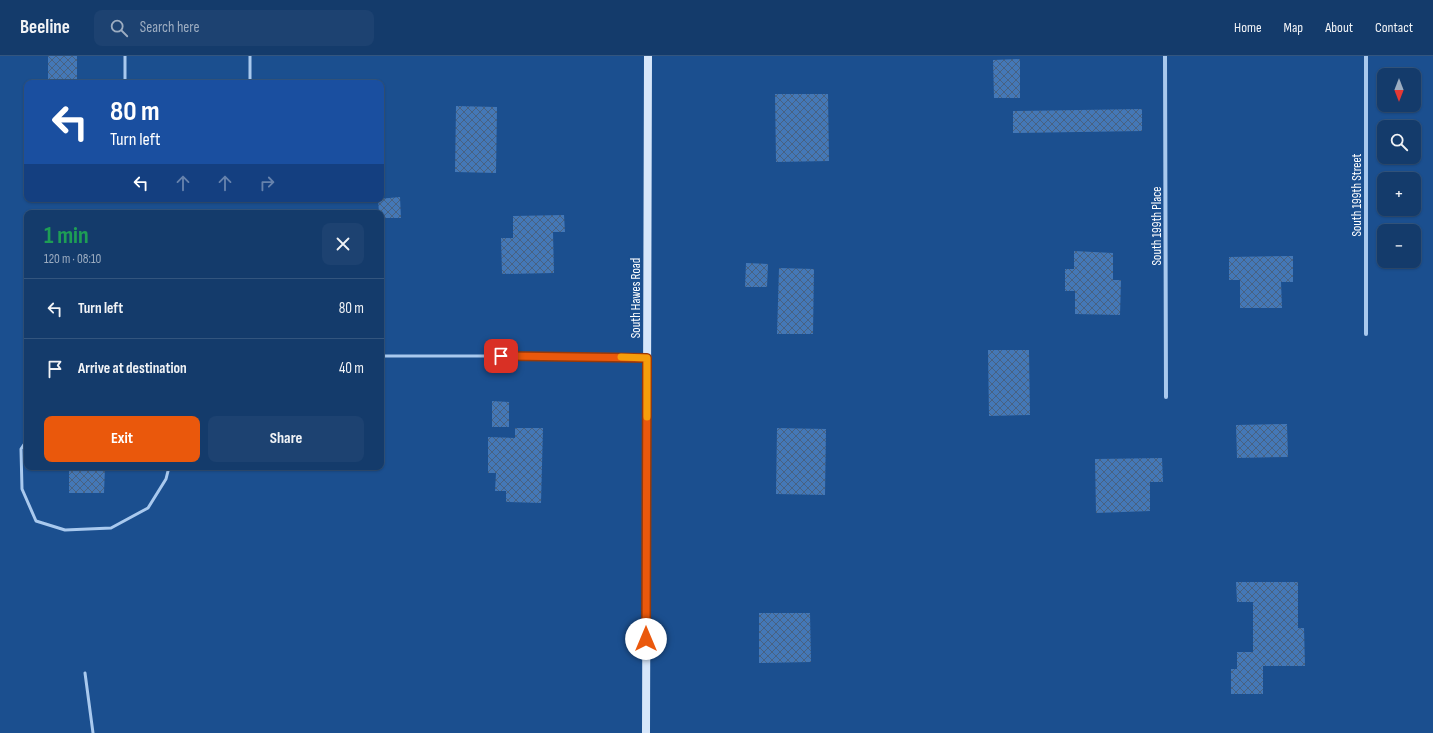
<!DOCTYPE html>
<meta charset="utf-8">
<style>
:root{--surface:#143b6b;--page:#1d4271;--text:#f1f3f6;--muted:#9dadc1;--line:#33557e;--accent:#ea580c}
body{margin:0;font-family:"Sofia Sans Condensed",sans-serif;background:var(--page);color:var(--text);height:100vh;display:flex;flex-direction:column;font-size:15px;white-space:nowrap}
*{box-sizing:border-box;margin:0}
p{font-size:13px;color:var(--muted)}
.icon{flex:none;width:22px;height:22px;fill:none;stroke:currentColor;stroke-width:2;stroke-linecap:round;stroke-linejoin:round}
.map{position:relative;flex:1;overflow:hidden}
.drawer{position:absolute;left:24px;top:154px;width:360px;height:260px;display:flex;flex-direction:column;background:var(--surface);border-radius:8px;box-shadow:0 1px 3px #0004,0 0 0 1px var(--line)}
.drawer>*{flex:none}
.top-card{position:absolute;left:24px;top:24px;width:360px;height:122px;border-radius:8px;box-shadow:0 1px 3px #0004,0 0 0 1px var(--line);background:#1a4fa0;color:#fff;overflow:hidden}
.needle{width:26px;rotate:180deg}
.buttons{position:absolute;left:1377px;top:12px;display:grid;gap:8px}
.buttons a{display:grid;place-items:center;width:44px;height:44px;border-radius:8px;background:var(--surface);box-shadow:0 1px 3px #0004,0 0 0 1px var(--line);font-size:20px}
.pin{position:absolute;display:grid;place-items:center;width:34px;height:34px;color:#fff;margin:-17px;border-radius:8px;box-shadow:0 2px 6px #0006}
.me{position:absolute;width:44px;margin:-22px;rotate:0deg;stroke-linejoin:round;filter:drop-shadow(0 0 3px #0008)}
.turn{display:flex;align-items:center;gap:14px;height:84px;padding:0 20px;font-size:18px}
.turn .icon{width:52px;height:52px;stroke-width:2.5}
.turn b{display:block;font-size:28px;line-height:34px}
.lanes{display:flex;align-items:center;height:38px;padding:0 20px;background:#0003;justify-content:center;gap:20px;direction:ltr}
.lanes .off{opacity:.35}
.round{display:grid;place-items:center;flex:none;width:42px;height:42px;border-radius:8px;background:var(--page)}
.headline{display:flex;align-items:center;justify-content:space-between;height:68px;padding:0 20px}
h1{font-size:24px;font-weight:700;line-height:30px;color:#1e9e55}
.primary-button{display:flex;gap:8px;margin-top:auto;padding:8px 20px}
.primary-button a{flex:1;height:46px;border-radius:8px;background:var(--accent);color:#fff;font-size:16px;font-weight:700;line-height:46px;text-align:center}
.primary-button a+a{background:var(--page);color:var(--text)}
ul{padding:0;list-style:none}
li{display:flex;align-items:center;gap:12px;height:60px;padding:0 20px;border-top:1px solid var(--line)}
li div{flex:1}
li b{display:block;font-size:15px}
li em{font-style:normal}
header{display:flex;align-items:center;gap:24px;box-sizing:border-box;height:56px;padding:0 20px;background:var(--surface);border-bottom:1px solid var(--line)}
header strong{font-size:19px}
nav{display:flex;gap:22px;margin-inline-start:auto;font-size:14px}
.search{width:280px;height:36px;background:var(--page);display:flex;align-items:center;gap:10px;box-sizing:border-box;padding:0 14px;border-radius:8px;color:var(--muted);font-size:15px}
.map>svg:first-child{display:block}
.building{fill:url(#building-cross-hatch)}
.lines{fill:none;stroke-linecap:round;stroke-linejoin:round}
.service{stroke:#a9c9ee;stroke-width:3}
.minor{stroke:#a9c9ee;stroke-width:4}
.secondary{stroke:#d6e6fa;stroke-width:8}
.route-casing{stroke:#983908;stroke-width:10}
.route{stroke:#ea580c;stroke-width:7}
.slow{stroke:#f59e0b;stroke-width:7}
.labels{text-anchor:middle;stroke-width:3.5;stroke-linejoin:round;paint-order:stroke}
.street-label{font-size:13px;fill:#fff;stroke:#1b4f8f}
</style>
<header>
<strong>Beeline</strong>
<div class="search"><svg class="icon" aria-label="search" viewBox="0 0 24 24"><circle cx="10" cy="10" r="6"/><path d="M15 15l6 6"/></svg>Search here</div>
<nav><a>Home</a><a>Map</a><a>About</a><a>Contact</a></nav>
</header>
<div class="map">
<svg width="1433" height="677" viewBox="0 0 1433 677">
<defs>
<pattern id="building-cross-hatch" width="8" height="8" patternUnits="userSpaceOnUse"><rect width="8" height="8" fill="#4478b7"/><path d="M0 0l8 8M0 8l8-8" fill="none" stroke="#486282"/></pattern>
</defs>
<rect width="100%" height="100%" fill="#1b4f8f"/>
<!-- building -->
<path class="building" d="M 48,0 L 77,0 L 77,24 L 48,23 Z
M 1020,3 L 1020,42 L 994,42 L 993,4 Z
M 775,38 L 828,38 L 829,105 L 776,106 Z
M 456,50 L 497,51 L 496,117 L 455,116 Z
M 1142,53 L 1142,75 L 1013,77 L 1013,55 Z
M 400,141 L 401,162 L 381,162 L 381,157 L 379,157 L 378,143 Z
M 564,159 L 565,176 L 553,176 L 554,217 L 502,218 L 501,182 L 513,182 L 513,160 Z
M 1074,195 L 1113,197 L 1113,224 L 1121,224 L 1120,259 L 1075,258 L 1075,235 L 1065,235 L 1065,213 L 1074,213 Z
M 1293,200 L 1293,226 L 1281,226 L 1282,252 L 1240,252 L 1240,224 L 1229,224 L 1229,201 Z
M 746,207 L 768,208 L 767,231 L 745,231 Z
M 779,212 L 814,213 L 813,278 L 777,278 Z
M 988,294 L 1029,294 L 1030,359 L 989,360 Z
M 492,345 L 509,346 L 509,371 L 492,371 Z
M 1287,368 L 1288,401 L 1237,402 L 1236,369 Z
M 515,372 L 543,372 L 541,447 L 506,446 L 506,435 L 495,435 L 496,417 L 488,417 L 488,381 L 515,382 Z
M 777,372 L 826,373 L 825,439 L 776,438 Z
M 1162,402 L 1163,426 L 1150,426 L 1150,455 L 1096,457 L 1095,403 Z
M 69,411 L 105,411 L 104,437 L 69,437 Z
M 1236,526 L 1298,526 L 1298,572 L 1304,572 L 1305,610 L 1263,610 L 1263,638 L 1231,638 L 1231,613 L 1237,613 L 1237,596 L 1253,596 L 1253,546 L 1237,546 Z
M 759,557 L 810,557 L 811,606 L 759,607 Z"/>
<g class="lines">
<!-- service -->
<path class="service" d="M 125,0 L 125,27
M 250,0 L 250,27
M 381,300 L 501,300 L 647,302
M 27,384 L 21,393 L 22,433 L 36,465 L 65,474 L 111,472 L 148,452 L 166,423 L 169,411
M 85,617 L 93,677"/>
<!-- minor -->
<path class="minor" d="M 1165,0 L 1166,341
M 1366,0 L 1366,278"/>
<!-- secondary -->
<path class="secondary" d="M 646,677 L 648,0"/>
</g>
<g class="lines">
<!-- route casing -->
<g class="route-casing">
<path id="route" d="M 501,300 L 647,302 L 646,583"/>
</g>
<!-- route -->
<use href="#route" class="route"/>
<!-- slow -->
<path class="slow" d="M 621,301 L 647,302 L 647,361"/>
</g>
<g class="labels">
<!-- street labels -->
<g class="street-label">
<text transform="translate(1356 139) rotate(-90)" y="5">South 199th Street</text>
<text transform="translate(1156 170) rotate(-90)" y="5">South 199th Place</text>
<text transform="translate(635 242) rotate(-90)" y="5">South Hawes Road</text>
</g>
</g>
</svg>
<div class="buttons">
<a><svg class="needle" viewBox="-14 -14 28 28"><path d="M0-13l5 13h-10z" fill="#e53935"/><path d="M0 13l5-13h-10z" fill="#9dadc1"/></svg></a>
<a><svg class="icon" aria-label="search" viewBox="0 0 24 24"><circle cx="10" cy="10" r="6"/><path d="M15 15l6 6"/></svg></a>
<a>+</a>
<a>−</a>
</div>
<div class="pin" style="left:501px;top:300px;background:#d93025"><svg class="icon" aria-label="arrive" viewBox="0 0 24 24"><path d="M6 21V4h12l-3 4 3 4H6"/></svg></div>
<svg class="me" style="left:646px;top:583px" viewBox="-20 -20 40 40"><circle r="19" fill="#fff"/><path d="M0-13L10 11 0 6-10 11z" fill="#ea580c"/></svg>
<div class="top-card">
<div class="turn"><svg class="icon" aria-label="left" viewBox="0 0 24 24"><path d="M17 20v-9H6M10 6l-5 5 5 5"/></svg><div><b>80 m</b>Turn left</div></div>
<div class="lanes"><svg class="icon" aria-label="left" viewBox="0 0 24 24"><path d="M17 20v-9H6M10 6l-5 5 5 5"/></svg><svg class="icon off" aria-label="ahead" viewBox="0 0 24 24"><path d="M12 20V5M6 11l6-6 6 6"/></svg><svg class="icon off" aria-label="ahead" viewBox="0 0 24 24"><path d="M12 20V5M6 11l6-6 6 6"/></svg><svg class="icon off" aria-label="right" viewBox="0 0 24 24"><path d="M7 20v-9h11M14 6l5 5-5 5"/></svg></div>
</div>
<section class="drawer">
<div class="headline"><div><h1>1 min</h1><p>120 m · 08:10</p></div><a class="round"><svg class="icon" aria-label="close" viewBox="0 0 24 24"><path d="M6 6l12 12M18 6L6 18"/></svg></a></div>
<ul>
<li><svg class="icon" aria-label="left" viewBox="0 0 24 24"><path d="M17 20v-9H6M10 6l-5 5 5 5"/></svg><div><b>Turn left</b></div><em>80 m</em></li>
<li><svg class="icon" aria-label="arrive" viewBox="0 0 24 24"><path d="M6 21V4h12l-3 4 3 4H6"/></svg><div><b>Arrive at destination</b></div><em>40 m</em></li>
</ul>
<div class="primary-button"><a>Exit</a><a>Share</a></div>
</section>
</div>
